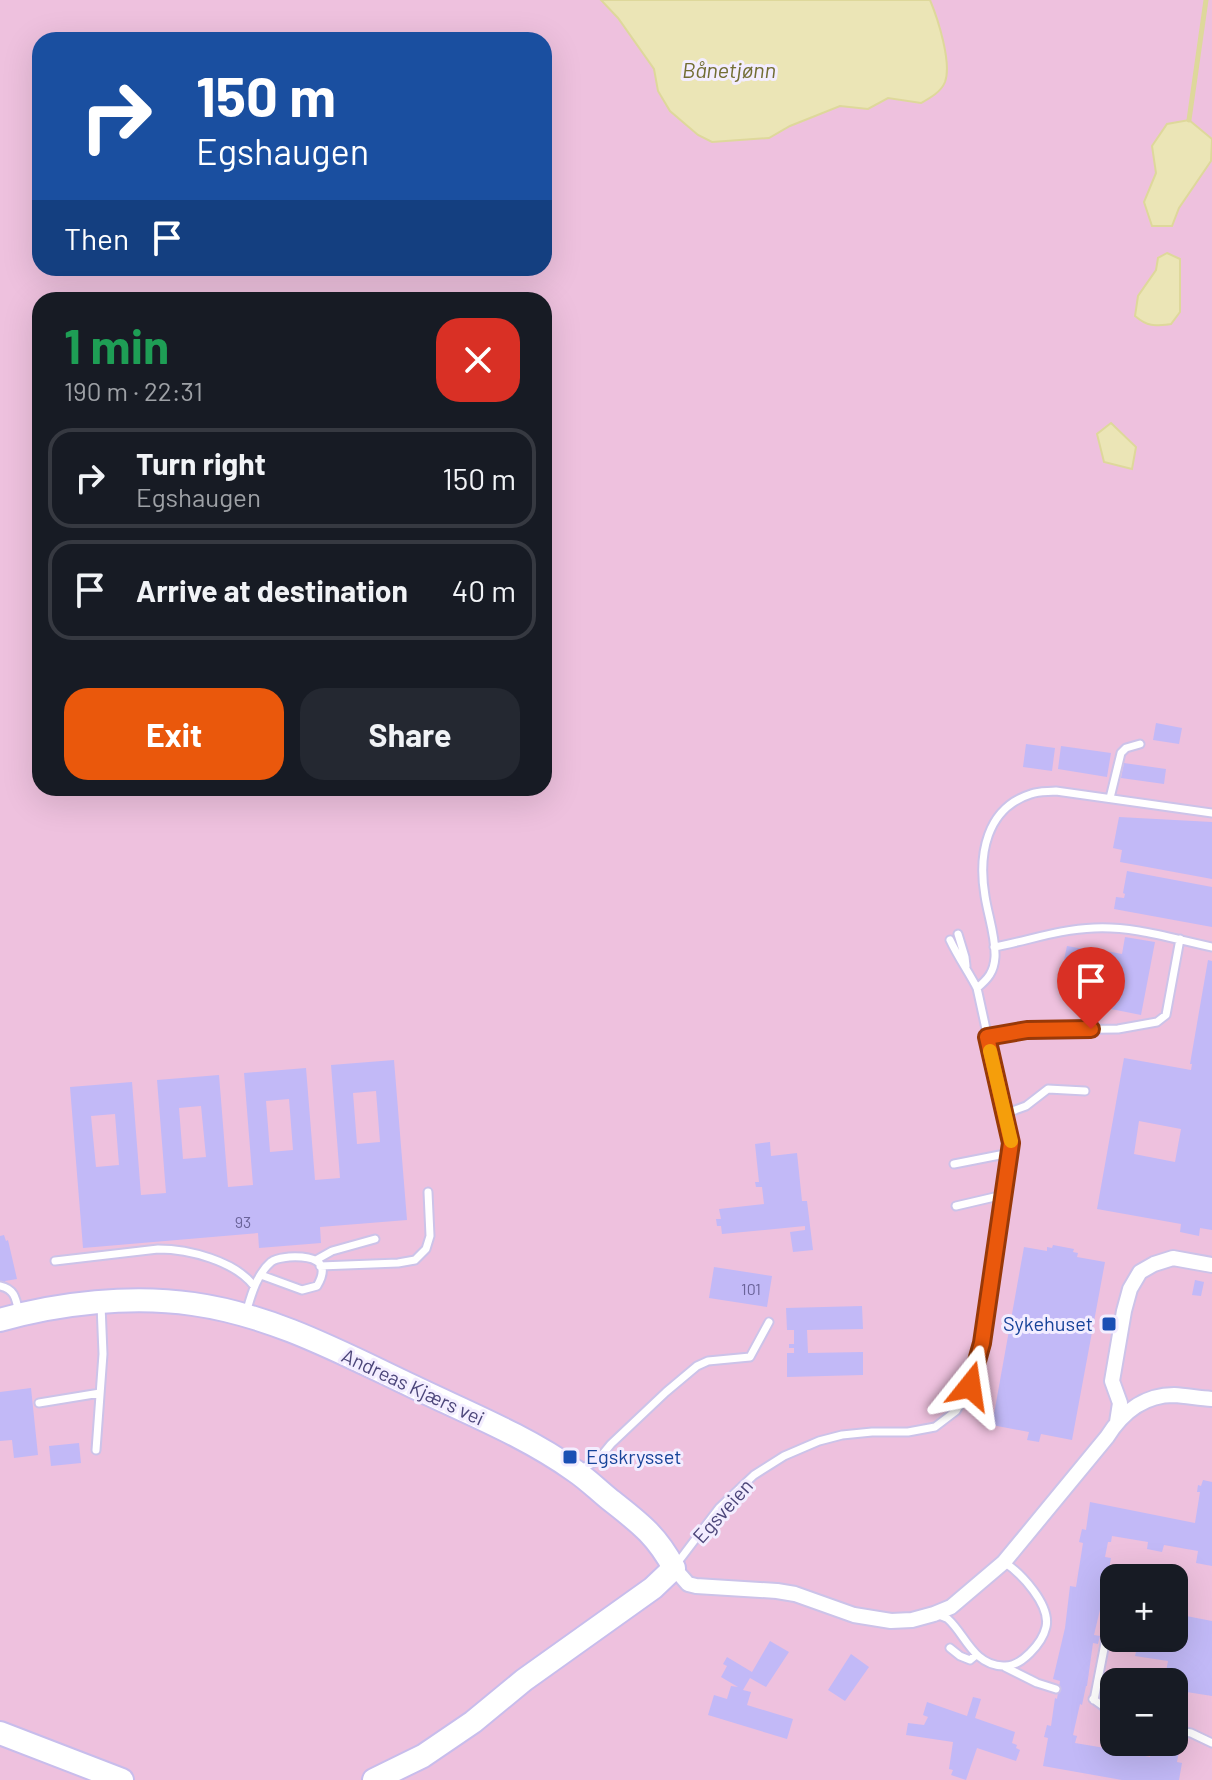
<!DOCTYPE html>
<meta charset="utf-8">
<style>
:root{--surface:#171b24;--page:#242831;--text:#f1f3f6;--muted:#9ea1a6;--line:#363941;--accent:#ea580c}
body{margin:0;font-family:Barlow,sans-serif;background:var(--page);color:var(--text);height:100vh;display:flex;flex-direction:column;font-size:30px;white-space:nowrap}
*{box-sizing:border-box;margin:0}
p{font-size:26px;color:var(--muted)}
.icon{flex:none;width:44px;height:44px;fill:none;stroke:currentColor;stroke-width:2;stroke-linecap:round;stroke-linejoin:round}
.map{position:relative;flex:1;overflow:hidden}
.drawer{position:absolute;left:32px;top:292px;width:520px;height:504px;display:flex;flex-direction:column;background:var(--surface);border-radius:24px;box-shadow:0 8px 32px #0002}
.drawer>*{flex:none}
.guide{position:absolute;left:32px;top:32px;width:520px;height:244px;border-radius:24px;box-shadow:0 8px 32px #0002;background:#1a4fa0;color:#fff;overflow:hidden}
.controls{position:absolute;left:1100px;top:1564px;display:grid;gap:16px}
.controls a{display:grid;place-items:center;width:88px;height:88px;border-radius:16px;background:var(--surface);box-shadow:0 8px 32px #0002;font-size:40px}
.pin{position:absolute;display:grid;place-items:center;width:68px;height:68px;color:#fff;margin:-82px -34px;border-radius:50% 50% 50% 0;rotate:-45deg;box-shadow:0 0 8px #0007}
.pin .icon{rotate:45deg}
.me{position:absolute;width:88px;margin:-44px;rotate:15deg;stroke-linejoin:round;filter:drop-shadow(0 0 6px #0008)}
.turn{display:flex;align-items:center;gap:28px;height:168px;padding:0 32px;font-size:36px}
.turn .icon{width:104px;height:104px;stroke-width:2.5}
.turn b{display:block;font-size:56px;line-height:68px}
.then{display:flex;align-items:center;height:76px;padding:0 32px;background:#0003;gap:16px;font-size:30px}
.round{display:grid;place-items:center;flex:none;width:84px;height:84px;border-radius:24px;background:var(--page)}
.head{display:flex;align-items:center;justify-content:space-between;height:136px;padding:0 32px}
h1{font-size:48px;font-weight:700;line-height:60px;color:#1e9e55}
.action{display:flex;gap:16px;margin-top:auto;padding:16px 32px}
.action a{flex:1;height:92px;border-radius:24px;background:var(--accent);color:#fff;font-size:32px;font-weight:700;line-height:92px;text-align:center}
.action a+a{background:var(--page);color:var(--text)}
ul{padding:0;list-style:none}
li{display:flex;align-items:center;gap:24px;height:100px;margin:0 16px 12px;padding:0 16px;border:4px solid var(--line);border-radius:24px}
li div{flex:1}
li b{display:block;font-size:30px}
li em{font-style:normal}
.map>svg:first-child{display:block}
.green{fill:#eec1de;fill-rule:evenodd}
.water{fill:#ebe5b6;stroke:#ded89b;stroke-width:2}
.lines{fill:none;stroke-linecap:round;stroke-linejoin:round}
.stream{stroke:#ded89b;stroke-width:5}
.building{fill:#c2b9f7;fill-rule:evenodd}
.lane-casing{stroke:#ccc3e9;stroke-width:11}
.street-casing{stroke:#ccc3e9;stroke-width:18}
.secondary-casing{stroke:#c8bdec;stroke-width:26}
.lane{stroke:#fff;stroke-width:7}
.street{stroke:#fff;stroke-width:14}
.secondary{stroke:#fff;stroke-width:22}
.route-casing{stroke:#983908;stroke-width:20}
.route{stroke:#ea580c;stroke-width:14}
.slow{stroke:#f59e0b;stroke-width:14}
.transit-dot{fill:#1a4fb4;stroke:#f3edff;stroke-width:3}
.labels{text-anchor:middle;stroke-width:6;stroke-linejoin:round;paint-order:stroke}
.number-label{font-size:16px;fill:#6a6399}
.transit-label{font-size:20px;fill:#164399;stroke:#f3edff;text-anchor:end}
.street-label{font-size:20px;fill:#4c467a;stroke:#f3edff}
.water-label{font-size:22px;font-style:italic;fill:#726d33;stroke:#f3edff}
</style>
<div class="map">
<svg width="1212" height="1780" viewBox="0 0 1212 1780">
<rect width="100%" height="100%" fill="#eee4ff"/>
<!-- green -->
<path class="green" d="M 0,0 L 1212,0 L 1212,1780 L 0,1780 ZM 40,40 L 544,40 L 544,268 L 40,268 ZM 40,300 L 544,300 L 544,788 L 40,788 ZM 1114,1578 L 1174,1578 L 1174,1638 L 1114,1638 ZM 1114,1682 L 1174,1682 L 1174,1742 L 1114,1742 Z"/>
<!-- water -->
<path class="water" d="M 601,0 L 930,0 C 938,19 952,63 945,82 C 941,92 930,98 921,103 L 888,98 L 868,109 L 840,106 L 790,126 L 769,138 L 712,142 L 698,135 L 670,111 L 658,91 L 654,69 L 618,18 Z
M 1189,120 L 1212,139 L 1211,161 L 1179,208 L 1172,226 L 1152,226 L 1144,202 L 1156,173 L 1152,146 L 1167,124 Z
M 1167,253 L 1180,259 L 1180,312 L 1171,324 C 1154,326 1148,327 1135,316 L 1138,296 L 1156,270 L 1158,258 Z
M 1111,423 L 1136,447 L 1132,469 L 1104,462 L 1097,434 Z"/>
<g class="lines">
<!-- stream -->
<path class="stream" d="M 1189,120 L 1206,0"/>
</g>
<!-- building -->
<path class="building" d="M 1156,723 L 1182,728 L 1179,744 L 1153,740 Z
M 1026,744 L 1055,748 L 1052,771 L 1023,767 Z
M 1061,746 L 1111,753 L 1107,777 L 1058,769 Z
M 1124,763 L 1166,769 L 1164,784 L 1121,778 Z
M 1119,817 L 1212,822 L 1212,879 L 1120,862 L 1122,850 L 1113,848 Z
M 1127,871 L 1212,887 L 1212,927 L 1114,909 L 1116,897 L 1124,898 L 1125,894 L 1123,893 Z
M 1125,937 L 1155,942 L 1141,1015 L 1086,1004 L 1096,949 L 1122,954 Z
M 1067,946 L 1090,950 L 1087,964 L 1064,960 Z
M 1208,960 L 1212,961 L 1212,1230 L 1200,1228 L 1199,1236 L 1180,1232 L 1181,1224 L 1097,1209 L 1124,1058 L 1191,1070 L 1192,1064 L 1190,1064 ZM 1139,1121 L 1181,1129 L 1175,1162 L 1134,1154 Z
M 394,1060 L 407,1220 L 320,1227 L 321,1243 L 259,1248 L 258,1233 L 83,1248 L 70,1087 L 132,1082 L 141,1195 L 166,1193 L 157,1080 L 219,1075 L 228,1187 L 253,1185 L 244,1073 L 306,1068 L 315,1180 L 340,1178 L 331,1065 ZM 376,1091 L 380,1142 L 357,1144 L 353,1093 ZM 289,1099 L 293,1150 L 270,1152 L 266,1101 ZM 201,1106 L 206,1157 L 183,1159 L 179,1108 ZM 115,1114 L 119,1165 L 96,1167 L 91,1116 Z
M 770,1142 L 771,1156 L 797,1153 L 802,1201 L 807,1201 L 813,1250 L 793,1252 L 790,1232 L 805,1230 L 805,1226 L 722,1234 L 721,1226 L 717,1226 L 716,1219 L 721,1219 L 719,1209 L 764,1204 L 762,1187 L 756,1187 L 755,1182 L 759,1182 L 755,1144 Z
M 4,1235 L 6,1241 L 8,1240 L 17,1279 L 5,1281 L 6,1285 L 0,1286 L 0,1236 Z
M 1053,1245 L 1074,1249 L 1073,1252 L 1078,1253 L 1077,1257 L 1105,1262 L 1072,1440 L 1041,1434 L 1039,1442 L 1027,1440 L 1029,1432 L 992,1425 L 1024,1247 L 1047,1251 L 1047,1247 L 1052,1248 Z
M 714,1267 L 772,1276 L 767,1307 L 709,1298 Z
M 1195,1280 L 1204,1282 L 1201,1296 L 1192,1295 Z
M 862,1306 L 863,1329 L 807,1330 L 808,1353 L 863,1352 L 863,1375 L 787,1377 L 787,1353 L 794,1353 L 794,1348 L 789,1348 L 789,1344 L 794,1344 L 794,1330 L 787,1330 L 786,1308 Z
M 31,1388 L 38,1455 L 14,1458 L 12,1440 L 0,1441 L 0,1392 Z
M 79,1443 L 81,1463 L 51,1466 L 49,1446 Z
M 1203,1480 L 1212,1482 L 1212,1566 L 1196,1563 L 1198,1551 L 1164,1545 L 1162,1552 L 1147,1549 L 1148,1542 L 1112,1536 L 1111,1542 L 1108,1542 L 1105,1557 L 1111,1558 L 1108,1575 L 1105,1575 L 1102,1592 L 1104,1593 L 1094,1635 L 1100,1636 L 1098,1644 L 1093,1643 L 1087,1686 L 1086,1686 L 1082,1705 L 1080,1704 L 1073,1735 L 1077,1736 L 1075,1743 L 1111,1749 L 1113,1742 L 1136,1746 L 1135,1754 L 1150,1757 L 1152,1744 L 1157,1745 L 1157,1742 L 1167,1742 L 1165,1748 L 1179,1751 L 1177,1762 L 1182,1763 L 1179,1780 L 1122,1780 L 1043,1766 L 1048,1738 L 1044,1737 L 1047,1725 L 1051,1726 L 1055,1698 L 1057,1699 L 1060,1681 L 1053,1679 L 1065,1628 L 1070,1586 L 1076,1587 L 1083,1543 L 1079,1542 L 1082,1529 L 1086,1530 L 1090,1502 L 1195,1523 L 1200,1492 L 1197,1492 L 1198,1485 L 1201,1486 Z
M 1176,1614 L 1212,1621 L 1212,1696 L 1174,1690 L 1174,1682 L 1164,1682 L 1168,1661 L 1135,1656 L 1136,1652 L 1129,1651 L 1131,1640 L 1138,1642 L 1138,1638 L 1171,1644 L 1172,1638 L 1174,1638 Z
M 770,1641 L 789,1652 L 766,1687 L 750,1678 L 743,1690 L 751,1692 L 747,1705 L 793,1719 L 787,1739 L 708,1715 L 714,1695 L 727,1699 L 731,1686 L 738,1687 L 721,1677 L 727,1666 L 723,1664 L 727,1657 L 752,1672 Z
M 851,1654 L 869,1667 L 845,1701 L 828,1690 Z
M 973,1697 L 981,1699 L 975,1718 L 1015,1732 L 1012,1743 L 1017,1745 L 1016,1748 L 1020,1750 L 1016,1761 L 977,1748 L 966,1780 L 951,1775 L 953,1770 L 949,1769 L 953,1742 L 906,1735 L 908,1723 L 924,1725 L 928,1717 L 923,1715 L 927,1702 L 967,1716 Z"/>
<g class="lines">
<!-- lane casing -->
<g class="lane-casing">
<path id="lane" d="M 1110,798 L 1121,753 L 1126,748 L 1140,744
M 958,934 L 965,957 L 966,966
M 950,940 C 958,957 968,971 977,988
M 994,947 C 1027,941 1060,929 1094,928 C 1134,926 1173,939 1212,947
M 987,1037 L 1027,1030 L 1118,1029 L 1157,1022 L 1166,1015 L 1180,939
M 1004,1114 L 1026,1106 L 1048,1089 L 1085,1091
M 954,1164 L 1010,1153
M 956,1206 L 1003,1195
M 316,1260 L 332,1251 L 375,1239
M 55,1261 L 158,1249 C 189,1249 235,1261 254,1286
M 320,1266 L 398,1263 L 415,1260 L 426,1249 L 430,1236 L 428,1192
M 0,1286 C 15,1289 16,1299 19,1313
M 246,1313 C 251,1296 256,1275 271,1262 C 276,1258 282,1258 289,1257 C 309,1256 333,1259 317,1286 L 302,1290 L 261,1275
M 39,1403 L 100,1393
M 96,1450 L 103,1354 L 101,1305
M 581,1469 L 595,1462 L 602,1455 L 611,1444 L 666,1392 L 697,1366 L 708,1361 L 750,1357 L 769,1322
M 675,1566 L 719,1508 L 754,1475 L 784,1456 L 819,1441 L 842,1435 L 872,1432 L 908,1432 L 935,1427 L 956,1411 L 970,1386 L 982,1343 L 1011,1143 L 977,988 C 988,979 994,972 995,957 C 996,937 988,916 985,896 C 978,855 986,808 1031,794 C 1039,791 1048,792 1056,791 L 1212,813
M 936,1614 C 938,1615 947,1618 948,1619 C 965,1634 973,1665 1003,1666 C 1013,1667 1023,1660 1030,1653 C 1037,1646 1044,1636 1046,1627 C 1051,1605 1021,1573 1004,1562
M 950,1648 L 960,1656 L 970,1660 L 976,1655
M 1005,1667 L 1037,1683 L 1056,1689
M 1093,1699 L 1114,1714
M 1094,1700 L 1114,1597
M 1174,1730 L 1191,1733 L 1212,1743"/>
</g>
<!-- street casing -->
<g class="street-casing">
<path id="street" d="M 1117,1422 L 1120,1403 L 1112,1381 L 1124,1311 L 1130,1289 L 1140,1272 L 1154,1264 L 1173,1258 L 1212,1265
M 674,1568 L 688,1584 L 696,1586 L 777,1591 L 795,1594 L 854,1615 L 891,1621 L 912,1620 L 934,1614 L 951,1607 L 1004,1562 L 1107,1437 C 1122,1413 1144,1395 1174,1395 C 1187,1396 1199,1398 1212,1399"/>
</g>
<!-- secondary casing -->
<g class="secondary-casing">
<path id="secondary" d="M 0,1320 C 59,1303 132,1295 193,1304 C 272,1315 342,1353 414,1387 C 468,1413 526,1436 575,1471 C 587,1479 597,1489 608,1498 C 638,1522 655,1533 674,1568 L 653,1588 L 524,1680 L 473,1722 L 423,1756 L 374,1780
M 0,1733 L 122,1780"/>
</g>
<!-- lane -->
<use href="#lane" class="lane"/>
<!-- street -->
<use href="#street" class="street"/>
<!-- secondary -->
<use href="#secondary" class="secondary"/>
</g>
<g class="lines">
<!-- route casing -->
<g class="route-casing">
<path id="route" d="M 970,1386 L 982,1343 L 1011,1143 L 987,1037 L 1027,1030 L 1091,1029"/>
</g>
<!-- route -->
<use href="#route" class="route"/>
<!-- slow -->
<path class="slow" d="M 990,1051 L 1011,1141"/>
</g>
<!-- markers -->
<g class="transit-dot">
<rect x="1101" y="1316" width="16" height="16" rx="4"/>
<rect x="562" y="1449" width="16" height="16" rx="4"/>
</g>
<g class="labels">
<!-- number labels -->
<g class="number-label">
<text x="243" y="1228">93</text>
<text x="751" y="1295">101</text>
</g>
<!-- transit labels -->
<g class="transit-label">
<text x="1093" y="1331">Sykehuset</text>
<text x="586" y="1464" text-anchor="start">Egskrysset</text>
</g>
<!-- street labels -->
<g class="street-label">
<text transform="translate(413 1387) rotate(25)" y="7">Andreas Kjærs vei</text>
<text transform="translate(723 1511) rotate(-48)" y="7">Egsveien</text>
</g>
<!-- water labels -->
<g class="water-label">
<text x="729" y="78">Bånetjønn</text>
</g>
</g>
</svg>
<div class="controls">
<a>+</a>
<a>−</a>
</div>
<div class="pin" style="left:1091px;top:1029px;background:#d93025"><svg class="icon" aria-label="arrive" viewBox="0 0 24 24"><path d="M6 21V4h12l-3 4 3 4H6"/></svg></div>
<svg class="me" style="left:970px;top:1386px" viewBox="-20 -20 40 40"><path d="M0-17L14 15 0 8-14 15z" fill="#ea580c" stroke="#fff" stroke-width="4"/></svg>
<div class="guide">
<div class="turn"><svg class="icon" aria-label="right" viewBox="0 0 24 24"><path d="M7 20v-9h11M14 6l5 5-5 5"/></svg><div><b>150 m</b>Egshaugen</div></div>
<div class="then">Then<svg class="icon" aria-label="arrive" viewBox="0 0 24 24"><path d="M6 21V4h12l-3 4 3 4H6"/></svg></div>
</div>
<section class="drawer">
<div class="head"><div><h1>1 min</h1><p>190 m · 22:31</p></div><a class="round" style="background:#d93025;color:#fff"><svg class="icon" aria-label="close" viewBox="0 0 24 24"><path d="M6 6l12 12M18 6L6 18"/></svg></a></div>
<ul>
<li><svg class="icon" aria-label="right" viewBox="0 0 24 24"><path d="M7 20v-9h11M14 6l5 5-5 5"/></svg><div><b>Turn right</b><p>Egshaugen</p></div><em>150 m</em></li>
<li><svg class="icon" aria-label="arrive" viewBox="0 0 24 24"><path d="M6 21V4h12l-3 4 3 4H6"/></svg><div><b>Arrive at destination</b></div><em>40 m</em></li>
</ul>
<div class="action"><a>Exit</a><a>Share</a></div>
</section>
</div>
